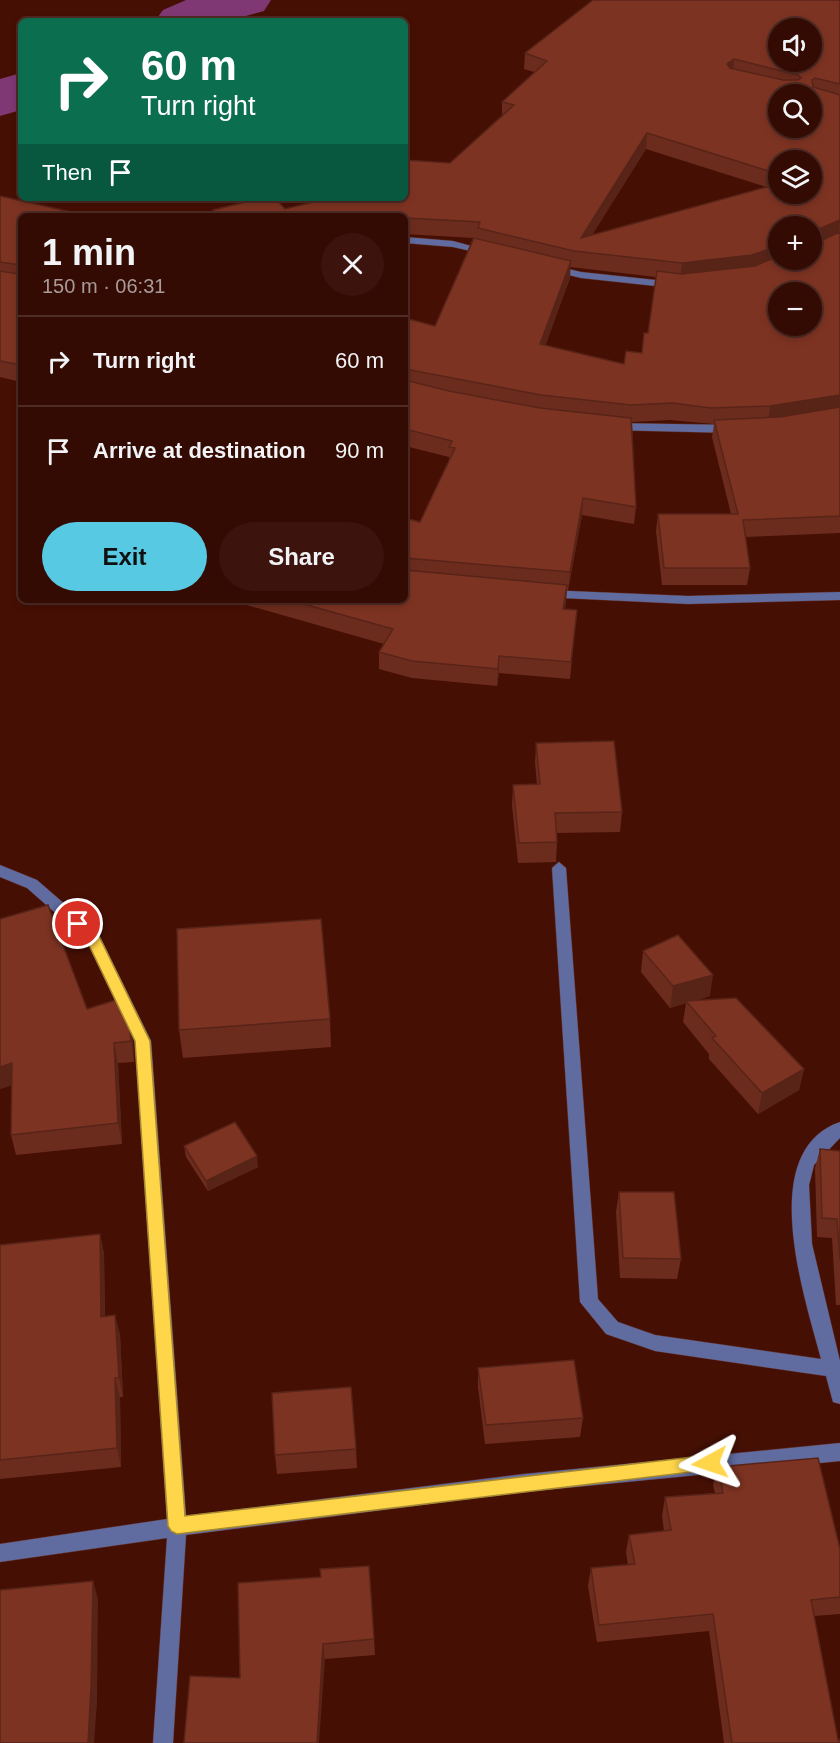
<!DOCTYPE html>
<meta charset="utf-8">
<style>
:root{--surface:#340b03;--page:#3c140d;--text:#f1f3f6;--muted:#a99b9a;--line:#4e2b25;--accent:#57c9e2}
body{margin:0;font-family:Helvetica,sans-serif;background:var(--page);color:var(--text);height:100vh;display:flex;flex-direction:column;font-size:22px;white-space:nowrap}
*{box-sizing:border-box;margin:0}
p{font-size:20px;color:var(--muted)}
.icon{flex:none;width:33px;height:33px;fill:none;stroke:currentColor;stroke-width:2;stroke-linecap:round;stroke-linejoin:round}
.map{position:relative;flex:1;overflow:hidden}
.details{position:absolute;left:18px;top:213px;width:390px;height:390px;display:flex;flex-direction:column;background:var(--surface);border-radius:9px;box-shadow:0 3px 9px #0003,0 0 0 2px var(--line)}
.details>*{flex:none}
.top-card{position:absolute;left:18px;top:18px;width:390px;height:183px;border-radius:9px;box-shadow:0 3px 9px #0003,0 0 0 2px var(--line);background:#0b6e4f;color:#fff;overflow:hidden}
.fabs{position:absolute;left:768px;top:18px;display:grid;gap:12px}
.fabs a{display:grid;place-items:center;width:54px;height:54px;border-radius:50%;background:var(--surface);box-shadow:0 3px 9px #0003,0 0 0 2px var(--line);font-size:30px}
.pin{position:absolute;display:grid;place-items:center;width:51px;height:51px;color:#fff;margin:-26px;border:3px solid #fff;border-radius:50%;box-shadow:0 2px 6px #0007}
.me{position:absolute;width:66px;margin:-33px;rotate:265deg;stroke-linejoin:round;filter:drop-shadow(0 0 4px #0008)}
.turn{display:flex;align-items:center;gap:21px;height:126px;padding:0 24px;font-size:27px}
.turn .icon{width:78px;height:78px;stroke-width:2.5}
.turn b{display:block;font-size:42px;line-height:51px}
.then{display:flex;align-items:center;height:57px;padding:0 24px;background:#0003;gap:12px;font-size:22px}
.round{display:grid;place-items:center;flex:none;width:63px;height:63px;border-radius:32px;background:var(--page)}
.summary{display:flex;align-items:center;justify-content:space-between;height:102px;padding:0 24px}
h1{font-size:36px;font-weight:700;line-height:45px}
.cta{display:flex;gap:12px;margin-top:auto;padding:12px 24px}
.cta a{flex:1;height:69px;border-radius:36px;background:var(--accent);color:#111;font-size:24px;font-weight:700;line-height:69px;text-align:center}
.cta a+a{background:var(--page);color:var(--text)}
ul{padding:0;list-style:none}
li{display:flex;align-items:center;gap:18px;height:90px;padding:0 24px;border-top:2px solid var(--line)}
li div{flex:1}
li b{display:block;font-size:22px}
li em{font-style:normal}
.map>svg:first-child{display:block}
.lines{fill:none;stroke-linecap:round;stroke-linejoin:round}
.river{fill:#7f3873;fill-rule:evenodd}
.minor-casing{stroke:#632e23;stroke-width:1}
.minor{fill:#606b9f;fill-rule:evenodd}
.wall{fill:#6c2c1d;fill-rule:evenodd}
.shaded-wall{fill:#582418}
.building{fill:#7d3322;stroke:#582418;stroke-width:1.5;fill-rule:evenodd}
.route{fill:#ffd54a;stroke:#a68a30;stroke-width:1.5}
</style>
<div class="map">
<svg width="840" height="1743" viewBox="0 0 840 1743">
<rect width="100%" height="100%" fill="#460f04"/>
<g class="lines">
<!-- river -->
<path class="river" d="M 186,0 L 271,0 L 264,11 L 227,21 L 155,21 L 163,10 Z
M 21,73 L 21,110 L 0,116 L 0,79 Z"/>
<!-- minor casing -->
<g class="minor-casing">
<path id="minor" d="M 405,237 L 453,241 L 493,252 L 488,255 L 453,247 L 405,243 Z
M 552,265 L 581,272 L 674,282 L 680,285 L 674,288 L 581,278 L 548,270 L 548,266 Z
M 611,423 L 734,425 L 740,429 L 734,433 L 607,430 L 605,427 Z
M 546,590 L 688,596 L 840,592 L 840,600 L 688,604 L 541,597 L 539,594 Z
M 559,862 L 566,868 L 598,1299 L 618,1322 L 655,1335 L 821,1359 C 805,1298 755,1151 840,1122 L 840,1138 L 814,1165 L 809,1185 L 812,1244 L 840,1361 L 840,1404 L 833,1402 L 826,1376 L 655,1351 L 606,1334 L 580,1302 L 552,868 Z
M 0,865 L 37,880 L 98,933 L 151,1041 L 186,1516 L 524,1474 L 840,1443 L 840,1461 L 524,1492 L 186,1535 L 173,1743 L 153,1743 L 167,1538 L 0,1562 L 0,1544 L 167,1519 L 135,1041 L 87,941 L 27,888 L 0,877 Z"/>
</g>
<!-- minor -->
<use href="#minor" class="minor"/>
</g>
<!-- wall -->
<path class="wall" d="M 840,0 L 840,533 L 745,537 L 750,568 L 747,585 L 662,585 L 656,531 L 658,514 L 731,514 L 712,437 L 714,424 L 670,420 L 632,422 L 636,507 L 634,524 L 582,515 L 568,590 L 567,590 L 565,609 L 577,610 L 570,679 L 499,673 L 497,686 L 412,678 L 379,669 L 379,652 L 384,644 L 229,600 L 405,600 L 405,518 L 420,522 L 449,460 L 449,457 L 405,446 L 405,318 L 435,326 L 473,238 L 405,234 L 405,216 L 214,216 L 213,210 L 285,209 L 405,198 L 450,163 L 502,116 L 502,102 L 534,72 L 524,69 L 525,53 ZM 646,149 L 766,187 L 592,235 ZM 778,160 L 812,194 L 778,194 ZM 778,226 L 812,226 L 812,260 L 778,260 ZM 570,267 L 656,277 L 648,333 L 642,353 L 624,364 L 545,345 L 570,278 Z
M 0,196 L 21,216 L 21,382 L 0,377 Z
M 536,743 L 622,812 L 620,832 L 556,833 L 557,842 L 556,862 L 518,863 L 512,805 L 513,785 L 537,784 L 535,763 Z
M 0,919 L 87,1009 L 129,1021 L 133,1042 L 134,1062 L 118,1063 L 122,1144 L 16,1155 L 11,1135 L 11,1085 L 0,1089 Z
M 643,951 L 710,996 L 694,1001 L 804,1069 L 799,1090 L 758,1114 L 709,1059 L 709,1054 L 683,1022 L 686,1003 L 670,1008 L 641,972 Z
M 330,1019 L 331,1047 L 183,1058 L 179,1030 Z
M 184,1146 L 258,1167 L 208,1191 L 186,1157 Z
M 820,1149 L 840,1151 L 840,1305 L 836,1305 L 832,1238 L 817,1237 L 815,1168 Z
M 619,1192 L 681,1259 L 677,1279 L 620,1278 L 616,1212 Z
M 100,1234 L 104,1254 L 105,1316 L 120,1334 L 123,1397 L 120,1397 L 121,1467 L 0,1479 L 0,1245 Z
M 478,1368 L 583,1418 L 580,1437 L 485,1444 L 478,1387 Z
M 356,1449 L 357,1468 L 277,1474 L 275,1455 Z
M 718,1467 L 840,1549 L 840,1614 L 814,1616 L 838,1740 L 840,1743 L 724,1743 L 709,1631 L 597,1642 L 588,1586 L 591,1568 L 628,1565 L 626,1552 L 629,1535 L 664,1531 L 662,1516 L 665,1497 L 715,1493 L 713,1485 Z
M 238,1583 L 374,1639 L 375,1655 L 325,1659 L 240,1678 Z"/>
<!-- shaded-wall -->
<path class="shaded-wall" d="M 734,59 L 733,75 L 727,64 Z
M 647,133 L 646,149 L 581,252 L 581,238 Z
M 840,220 L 839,236 L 812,248 L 814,231 Z
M 778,246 L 778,260 L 785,260 L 680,280 L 682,263 Z
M 571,261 L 570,278 L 540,361 L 540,344 Z
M 840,395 L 840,411 L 768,423 L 770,406 Z
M 583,498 L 582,515 L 568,590 L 570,572 Z
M 567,585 L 566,602 L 562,626 L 563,609 Z
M 499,656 L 499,673 L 497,686 L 498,669 Z
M 713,975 L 710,996 L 687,1003 L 686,1001 L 686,1003 L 670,1008 L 673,986 Z
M 129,1021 L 133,1042 L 134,1062 L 131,1041 Z
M 114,1043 L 118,1063 L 122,1144 L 118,1123 Z
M 12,1063 L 17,1084 L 0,1089 L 0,1067 Z
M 804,1069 L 799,1090 L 758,1114 L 762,1093 Z
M 257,1156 L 258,1167 L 208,1191 L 206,1181 Z
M 100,1234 L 104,1254 L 105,1336 L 101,1317 Z
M 115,1315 L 120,1334 L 123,1397 L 119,1378 Z
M 115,1378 L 120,1397 L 121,1467 L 117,1448 Z
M 93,1581 L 98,1599 L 97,1703 L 94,1743 L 88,1743 Z
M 323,1644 L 325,1659 L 319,1743 L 317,1743 Z"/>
<!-- building -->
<path class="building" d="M 593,0 L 840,0 L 840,84 L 815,78 L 812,80 L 813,87 L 840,95 L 840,220 L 814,231 L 812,240 L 816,243 L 840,232 L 840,395 L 770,406 L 711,408 L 672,403 L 631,405 L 541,395 L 405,369 L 405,318 L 435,326 L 474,238 L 571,261 L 540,344 L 624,364 L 626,351 L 642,353 L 644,333 L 648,333 L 657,271 L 682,274 L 755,266 L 778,256 L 778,260 L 812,260 L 812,226 L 778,226 L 778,246 L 752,255 L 682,263 L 574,251 L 478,228 L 480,222 L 405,218 L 405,216 L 220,216 L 213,210 L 262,198 L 275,198 L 285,209 L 329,198 L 405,198 L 405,160 L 450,163 L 514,105 L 502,102 L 547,61 L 525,53 ZM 778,28 L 812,28 L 812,62 L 778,62 ZM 734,59 L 798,75 L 801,78 L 798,80 L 783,80 L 730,68 L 727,64 ZM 778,94 L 812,94 L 812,128 L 778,128 ZM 647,133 L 778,174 L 778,160 L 812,160 L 812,194 L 778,194 L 778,184 L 581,238 ZM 778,292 L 812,292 L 812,326 L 778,326 Z
M 0,196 L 89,216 L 21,216 L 21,365 L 0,361 L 0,271 L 18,274 L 21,265 L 0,262 Z
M 405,380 L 449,391 L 540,408 L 631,418 L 636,507 L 583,498 L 570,572 L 405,558 L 405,518 L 420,522 L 455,448 L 449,447 L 452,441 L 405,429 Z
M 840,407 L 840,516 L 743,520 L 750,568 L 664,568 L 658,514 L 738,514 L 714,420 L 780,417 Z
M 405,570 L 567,585 L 563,609 L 577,610 L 571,662 L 499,656 L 498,669 L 412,661 L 379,652 L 393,629 L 289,600 L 405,600 Z
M 614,741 L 622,812 L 555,813 L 557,842 L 519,843 L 513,785 L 540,784 L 536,743 Z
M 48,905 L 87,1009 L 119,999 L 129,1021 L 131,1041 L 114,1043 L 118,1123 L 11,1135 L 12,1063 L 0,1067 L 0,919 Z
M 321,919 L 330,1019 L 179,1030 L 177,929 Z
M 678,935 L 713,975 L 673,986 L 643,951 Z
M 736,998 L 804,1069 L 762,1093 L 712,1038 L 716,1036 L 686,1001 Z
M 235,1122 L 257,1156 L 206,1181 L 184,1146 Z
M 820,1149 L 840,1151 L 840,1260 L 837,1219 L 822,1218 Z
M 619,1192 L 674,1192 L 681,1259 L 623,1258 Z
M 100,1234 L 101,1317 L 115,1315 L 119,1378 L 115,1378 L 117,1448 L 0,1460 L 0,1245 Z
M 574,1360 L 583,1418 L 486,1425 L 478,1368 Z
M 351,1387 L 356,1449 L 275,1455 L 272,1393 Z
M 818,1458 L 840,1549 L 840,1597 L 811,1600 L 838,1740 L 840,1739 L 840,1743 L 732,1743 L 713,1614 L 599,1625 L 591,1568 L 635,1564 L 629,1535 L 671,1530 L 665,1497 L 723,1493 L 718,1467 Z
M 369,1566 L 374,1639 L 323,1644 L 317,1743 L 184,1743 L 190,1676 L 240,1678 L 238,1583 L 321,1577 L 320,1569 Z
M 93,1581 L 91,1687 L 88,1743 L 0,1743 L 0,1590 Z"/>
<!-- route -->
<path class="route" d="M 78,919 L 98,934 L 150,1041 L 185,1516 L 710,1455 L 716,1457 L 719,1463 L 716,1469 L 177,1534 L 171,1531 L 168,1526 L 135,1041 L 87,941 L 71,924 Z"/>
</svg>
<div class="fabs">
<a><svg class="icon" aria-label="sound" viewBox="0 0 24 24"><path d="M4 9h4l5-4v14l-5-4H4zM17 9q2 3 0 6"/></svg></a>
<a><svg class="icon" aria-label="search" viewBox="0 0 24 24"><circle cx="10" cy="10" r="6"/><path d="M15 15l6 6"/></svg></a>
<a><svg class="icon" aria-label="layers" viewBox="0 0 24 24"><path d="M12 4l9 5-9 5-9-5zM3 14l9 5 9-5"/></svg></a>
<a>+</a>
<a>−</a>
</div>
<div class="pin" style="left:78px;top:924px;background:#d93025"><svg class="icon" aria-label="arrive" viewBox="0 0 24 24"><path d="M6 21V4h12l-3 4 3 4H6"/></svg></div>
<svg class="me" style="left:710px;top:1463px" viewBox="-20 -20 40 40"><path d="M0-17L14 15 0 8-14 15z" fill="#ffd54a" stroke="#fff" stroke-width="4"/></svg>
<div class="top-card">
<div class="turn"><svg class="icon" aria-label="right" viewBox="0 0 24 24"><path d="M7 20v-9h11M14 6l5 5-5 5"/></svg><div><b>60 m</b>Turn right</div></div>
<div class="then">Then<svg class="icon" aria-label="arrive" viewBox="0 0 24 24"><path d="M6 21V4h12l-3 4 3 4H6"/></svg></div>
</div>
<section class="details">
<div class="summary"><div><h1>1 min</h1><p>150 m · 06:31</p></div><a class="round"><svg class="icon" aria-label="close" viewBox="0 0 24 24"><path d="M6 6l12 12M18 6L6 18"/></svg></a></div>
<ul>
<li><svg class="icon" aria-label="right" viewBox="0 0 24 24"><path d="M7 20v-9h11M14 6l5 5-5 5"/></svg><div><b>Turn right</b></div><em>60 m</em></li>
<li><svg class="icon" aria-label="arrive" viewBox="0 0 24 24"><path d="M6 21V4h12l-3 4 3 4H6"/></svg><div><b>Arrive at destination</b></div><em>90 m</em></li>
</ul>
<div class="cta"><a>Exit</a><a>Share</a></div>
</section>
</div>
